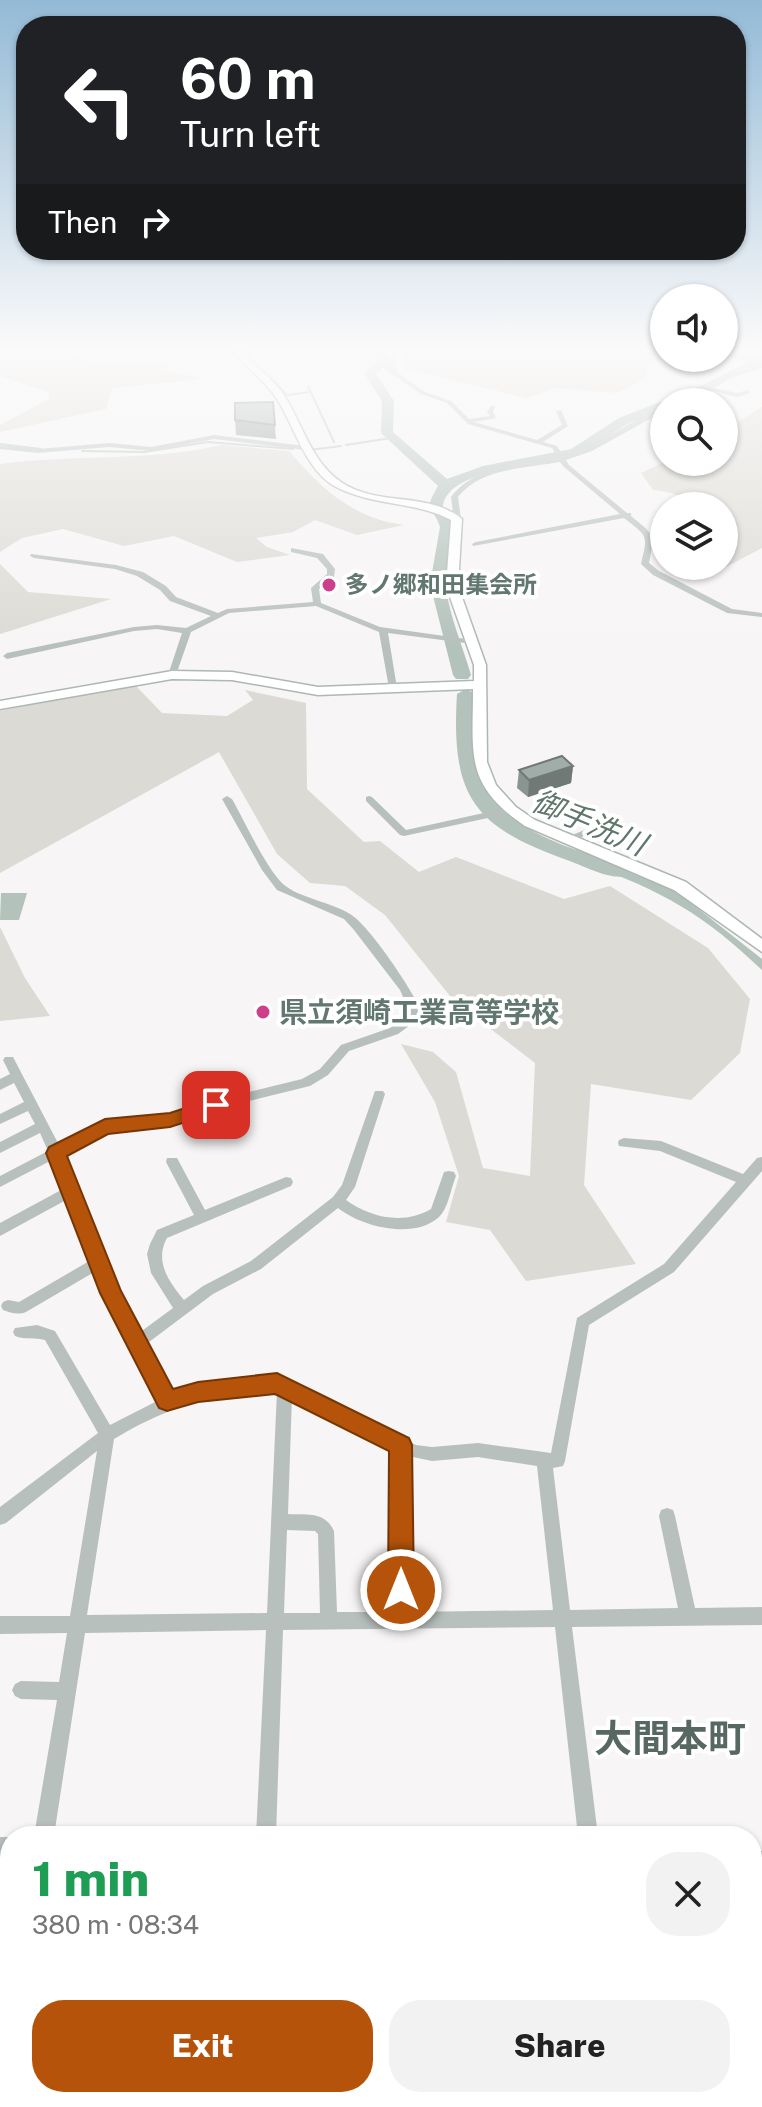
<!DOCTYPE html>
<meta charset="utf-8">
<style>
:root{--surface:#fff;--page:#f2f2f2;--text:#222;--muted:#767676;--accent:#b45309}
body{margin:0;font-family:"Public Sans","Noto Sans JP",sans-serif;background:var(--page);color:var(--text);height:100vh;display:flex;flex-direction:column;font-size:30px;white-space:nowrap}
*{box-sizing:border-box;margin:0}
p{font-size:26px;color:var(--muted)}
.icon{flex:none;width:44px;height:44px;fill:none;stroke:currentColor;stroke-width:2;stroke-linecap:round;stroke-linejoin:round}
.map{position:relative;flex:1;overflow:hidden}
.side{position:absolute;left:0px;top:1826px;width:762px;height:282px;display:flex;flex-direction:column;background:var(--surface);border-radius:32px 32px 0 0;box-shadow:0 2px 6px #0004}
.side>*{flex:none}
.guide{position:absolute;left:16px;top:16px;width:730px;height:244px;border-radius:32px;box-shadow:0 2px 6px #0004;background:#202124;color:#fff;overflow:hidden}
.fabs{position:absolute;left:650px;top:284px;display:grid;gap:16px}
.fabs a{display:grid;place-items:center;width:88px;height:88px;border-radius:50%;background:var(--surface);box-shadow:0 2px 6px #0004;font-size:40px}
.pin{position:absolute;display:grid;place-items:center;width:68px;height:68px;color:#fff;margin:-34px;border-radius:16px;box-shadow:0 4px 12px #0006}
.me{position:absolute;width:88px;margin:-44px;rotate:0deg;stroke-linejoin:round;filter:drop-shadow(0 0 6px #0008)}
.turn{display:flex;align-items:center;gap:28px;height:168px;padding:0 32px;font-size:36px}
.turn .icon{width:104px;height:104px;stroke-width:2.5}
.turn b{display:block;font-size:56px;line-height:68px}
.then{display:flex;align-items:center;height:76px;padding:0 32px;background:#0003;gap:16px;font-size:30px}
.round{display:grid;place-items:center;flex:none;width:84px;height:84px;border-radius:32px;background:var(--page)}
.summary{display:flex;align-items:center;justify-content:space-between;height:136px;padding:0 32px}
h1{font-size:48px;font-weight:800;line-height:60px;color:#1e9e55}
.button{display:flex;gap:16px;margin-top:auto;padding:16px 32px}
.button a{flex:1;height:92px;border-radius:32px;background:var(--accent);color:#fff;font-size:32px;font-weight:800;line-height:92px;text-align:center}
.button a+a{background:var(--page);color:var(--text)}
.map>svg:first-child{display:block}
.green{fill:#dbdad4}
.water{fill:#b3c2bb}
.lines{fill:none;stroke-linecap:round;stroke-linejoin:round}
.stream{stroke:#b3c2bb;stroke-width:2}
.river{fill:#b3c2bb;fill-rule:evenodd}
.secondary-casing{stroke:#adb7b4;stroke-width:3}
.street{fill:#b8c0bd;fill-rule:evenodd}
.secondary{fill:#fff;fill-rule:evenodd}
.wall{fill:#8a9591}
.shaded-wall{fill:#707976}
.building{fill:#a0ada9;stroke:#707976;stroke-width:2}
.route{fill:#b45309;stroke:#753606;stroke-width:2}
.poi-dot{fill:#cc408b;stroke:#fff;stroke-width:3}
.labels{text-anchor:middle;stroke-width:8;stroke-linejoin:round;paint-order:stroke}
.far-poi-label{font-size:24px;font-weight:bold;fill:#617770;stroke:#fff;text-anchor:start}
.poi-label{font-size:28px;font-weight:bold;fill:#617770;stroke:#fff;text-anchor:start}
.water-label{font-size:30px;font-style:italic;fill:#60776c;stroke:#fff}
.near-quarter-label{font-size:38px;font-weight:bold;fill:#576862;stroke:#fff}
</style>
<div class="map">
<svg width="762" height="2107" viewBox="0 0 762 2107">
<rect width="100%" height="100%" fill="#f7f5f5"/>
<!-- green -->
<path class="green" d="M 0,352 L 64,352 L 101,363 L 170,361 L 166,370 L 204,379 L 112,388 L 106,409 L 0,432 L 0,425 L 49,399 L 49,392 L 0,376 Z
M 403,352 L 664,352 L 664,354 L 647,367 L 645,379 L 617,393 L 556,388 L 527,398 L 405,369 Z
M 762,407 L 762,548 L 724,568 L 721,566 L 724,566 L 724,506 C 699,506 679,492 653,490 L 641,473 L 664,462 L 724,462 L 724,431 Z
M 221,445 L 289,451 C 322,489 352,518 404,525 L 357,535 L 315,520 L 293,532 L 256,538 L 267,547 L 290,555 L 237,562 L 174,536 L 124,546 L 63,529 L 22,538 L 0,552 L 0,464 C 74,454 148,462 221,445 Z
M 0,564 L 28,592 L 111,599 L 0,634 Z
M 133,683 L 162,713 L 227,716 L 253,700 L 245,690 L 306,703 L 307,789 L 364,842 L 380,841 L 419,872 L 456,857 L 564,899 L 610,886 L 708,948 L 750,999 L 740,1053 L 691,1100 L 591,1084 L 584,1185 L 636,1264 L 526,1281 L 490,1230 L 446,1222 L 459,1176 L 435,1102 L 401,1044 L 433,1052 L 456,1072 L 483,1168 L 530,1176 L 535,1063 L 454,1001 L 385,915 L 345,886 L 310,883 L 277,854 L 219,752 L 0,873 L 0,711 Z
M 0,927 L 25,978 L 50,1016 L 0,1021 Z"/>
<!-- water -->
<path class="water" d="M 593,857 L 677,892 L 762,959 L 762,970 C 703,914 663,891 587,864 Z
M 1,893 L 27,893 L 19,920 L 0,920 Z"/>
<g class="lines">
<!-- stream -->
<path class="stream" d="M 271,378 L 287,395 L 310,392
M 308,386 L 334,442
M 0,444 L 41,449
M 346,445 L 391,438
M 310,450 L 341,446
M 82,451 L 144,452 L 208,442 L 293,449"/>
<!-- river -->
<path class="river" d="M 374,352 L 386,352 L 391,361 L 376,374 L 394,401 L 393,432 L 447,479 L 483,466 L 571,449 L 619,418 L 660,402 L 667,402 L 664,409 C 651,415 636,419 624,426 C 609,435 593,451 576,456 C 545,465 439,468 443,511 C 465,527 446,559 446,582 C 446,608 464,649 471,675 L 468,679 L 456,679 L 453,675 L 430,584 L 440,527 C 433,505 422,513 438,486 L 381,433 L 382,401 L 364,373 L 379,360 Z
M 762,356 L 762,363 L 683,402 L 667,402 Z
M 466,689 L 475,694 C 474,718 469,745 477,768 C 496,831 571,848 626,866 L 629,871 L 626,876 C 609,880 584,866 567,860 C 471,826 451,794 457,694 Z"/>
<!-- secondary casing -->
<g class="secondary-casing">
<path id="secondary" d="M 233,352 L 242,352 C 254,364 270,377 281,391 C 302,420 309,460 341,482 C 377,507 429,491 462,519 L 458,586 L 486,665 L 487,762 L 496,785 L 516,807 L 535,820 L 686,882 L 762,939 L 762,952 L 674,890 L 525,826 C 464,784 473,756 473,689 L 318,695 L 232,680 L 172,679 L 0,709 L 0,701 L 172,671 L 232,672 L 318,687 L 474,681 L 474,665 L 446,586 L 451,520 C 415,501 378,507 338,488 C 303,471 294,420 272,392 C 261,378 245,366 233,352 Z"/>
</g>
<!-- street -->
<path class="street" d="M 154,352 L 207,352 L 204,354 L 157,354 Z
M 373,352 L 379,352 L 392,369 L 389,363 L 394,352 L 400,352 L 395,363 L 398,373 L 425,392 L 451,401 L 469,419 L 490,416 L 487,412 L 491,406 L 495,406 L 493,412 L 496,418 L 474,422 L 537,440 L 562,425 L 556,411 L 561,410 L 568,426 L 543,442 L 557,446 L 564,457 C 600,446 629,420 664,407 L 664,411 L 592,451 L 566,460 L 569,465 L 627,513 L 631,513 L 631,516 C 654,535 655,533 649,563 L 659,571 L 732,609 L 762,613 L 762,617 L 727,613 L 653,575 L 641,564 C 648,534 648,537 624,518 L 473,546 L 472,544 L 476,542 L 620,514 L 564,467 L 560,462 C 527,468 480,468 458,497 L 461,519 L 454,521 L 451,497 C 475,465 521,465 558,458 L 552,448 L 468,424 L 447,403 L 421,394 L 386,370 Z
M 724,353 L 762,362 L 762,368 L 731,378 L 714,388 L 737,393 L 748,390 L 750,393 L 737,397 L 710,390 L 689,402 L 681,402 L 727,376 L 759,365 L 724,355 Z
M 214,435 L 305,446 L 308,448 L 305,450 L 214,439 L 151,451 L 109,447 L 38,453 L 0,449 L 0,445 L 38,449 L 109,443 L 151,447 Z
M 291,548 L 323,554 L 335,569 L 334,577 L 319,589 L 321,603 L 380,627 L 473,640 L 477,642 L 473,644 L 388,633 L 397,688 L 393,691 L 389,688 L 379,632 L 316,606 L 229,613 L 191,632 L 176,675 L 172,678 L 168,675 L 182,633 L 157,629 L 134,631 L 7,659 L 3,656 L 7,653 L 134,627 L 157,625 L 186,628 L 211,616 L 170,601 L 160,590 L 137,576 L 115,569 L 34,558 L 30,556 L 31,554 L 116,565 L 143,572 L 166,586 L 176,597 L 218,613 L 227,609 L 313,602 L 311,588 L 327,574 L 327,569 L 317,558 L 291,552 Z
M 227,796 L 232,799 C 245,822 265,866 283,884 C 297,897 333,903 350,914 C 369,925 410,987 420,1008 L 416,1021 L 398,1034 L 349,1051 L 328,1075 L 310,1086 L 217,1109 L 170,1125 L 107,1132 L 63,1155 L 118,1292 L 139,1333 L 173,1308 L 151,1273 L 147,1254 L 150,1244 L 157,1230 L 194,1215 L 166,1162 L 167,1158 L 177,1158 L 205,1210 L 286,1177 L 291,1178 L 293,1182 L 291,1186 L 167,1238 C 154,1261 169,1282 184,1300 L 203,1286 L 251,1261 L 333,1197 L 342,1185 L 375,1091 L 383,1091 L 385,1094 L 355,1187 L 346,1200 C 371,1218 404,1225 431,1209 L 444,1172 L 449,1171 L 454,1172 L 456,1176 C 451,1188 448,1209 439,1217 C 414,1240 362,1227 338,1208 L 261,1269 L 213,1294 L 145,1345 L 172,1395 C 200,1386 247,1372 276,1377 C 319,1385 375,1426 416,1445 L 432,1447 L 478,1443 L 551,1453 L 577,1318 L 664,1264 L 736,1182 L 660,1151 L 619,1146 L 618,1143 L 619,1140 L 624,1138 L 661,1141 L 743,1174 L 757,1158 L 762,1157 L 762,1171 L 674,1272 L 589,1325 L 565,1461 L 563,1466 L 553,1468 L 570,1610 L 678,1608 L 659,1516 L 661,1510 L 667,1508 L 673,1510 L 675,1516 L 695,1608 L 762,1607 L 762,1625 L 572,1627 L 598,1836 L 578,1836 L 555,1627 L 283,1630 L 276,1836 L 256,1836 L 266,1630 L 85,1633 L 54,1836 L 34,1836 L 57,1700 L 21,1699 L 15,1696 L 12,1690 L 15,1684 L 21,1681 L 59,1682 L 67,1633 L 0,1634 L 0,1616 L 70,1616 L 97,1451 L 6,1523 L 0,1525 L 0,1507 L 98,1433 L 45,1340 C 35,1337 25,1340 15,1336 L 13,1332 L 15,1328 L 37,1325 L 55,1331 L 110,1425 L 159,1400 L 106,1297 L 96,1271 L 26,1312 C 19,1315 10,1313 3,1310 L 1,1306 L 3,1302 L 8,1300 L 19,1302 L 91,1260 L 68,1199 L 0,1236 L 0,1223 L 63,1189 L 52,1160 L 0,1187 L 0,1176 L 48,1151 L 40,1133 L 0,1153 L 0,1142 L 35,1124 L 28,1111 L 0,1124 L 0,1114 L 24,1102 L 14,1083 L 0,1090 L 0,1079 L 10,1074 L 3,1060 L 5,1057 L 13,1057 L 59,1145 L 105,1122 L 170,1115 L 216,1100 L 302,1079 L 320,1069 L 341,1045 L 390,1028 L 407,1016 L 408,1008 L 400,990 L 354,930 L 344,919 L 277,890 L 262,870 L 222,799 ZM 260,1390 L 277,1391 L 267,1613 L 87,1615 L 114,1439 C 162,1410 204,1396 260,1390 ZM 292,1396 L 392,1449 L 392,1612 L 337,1612 L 334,1531 C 325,1511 307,1515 288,1514 ZM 408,1456 L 432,1461 L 478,1457 L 537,1466 L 553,1610 L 409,1612 ZM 287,1530 L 315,1531 L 318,1534 L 320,1613 L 284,1613 Z
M 369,796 L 372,797 L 406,830 L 511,807 L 516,810 L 511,813 L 404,836 L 400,835 L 366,801 L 366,797 Z
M 605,822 L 610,825 L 609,827 L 571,841 L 563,841 L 562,839 Z
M 0,1837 L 10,1837 L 10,1857 L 0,1857 Z
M 752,1848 L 762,1851 L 762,1871 L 752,1868 Z
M 10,2057 L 10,2098 L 16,2098 L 15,2107 L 0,2107 L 0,2067 L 3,2061 Z
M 271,2098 L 293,2098 L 293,2107 L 271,2107 Z"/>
<!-- secondary -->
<use href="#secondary" class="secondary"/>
</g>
<!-- wall -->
<path class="wall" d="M 273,402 L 276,439 L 236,435 L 235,420 Z
M 573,766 L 571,783 L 528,797 L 517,788 L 519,770 Z
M 755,1864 L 762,1867 L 762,1982 L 752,1977 L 752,1867 Z"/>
<!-- shaded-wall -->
<path class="shaded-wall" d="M 573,766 L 571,783 L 528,797 L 529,780 Z"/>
<!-- building -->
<path class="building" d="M 273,402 L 275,425 L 235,420 L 235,403 Z
M 562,756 L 573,766 L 529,780 L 519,770 Z
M 755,1864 L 762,1867 L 762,1970 L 752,1966 L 752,1884 Z"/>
<!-- sky -->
<linearGradient id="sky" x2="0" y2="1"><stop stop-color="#93bad6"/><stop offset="0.54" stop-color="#fbfafa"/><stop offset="1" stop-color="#fbfafa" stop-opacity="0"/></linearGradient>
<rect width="762" height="647" fill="url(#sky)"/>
<!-- route -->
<path class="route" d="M 216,1098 L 226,1105 L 223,1110 L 170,1127 L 108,1134 L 67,1156 L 121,1291 L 173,1389 L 198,1382 L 277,1373 L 409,1438 L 412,1445 L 414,1590 L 410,1599 L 401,1603 L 392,1599 L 388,1590 L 389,1451 L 275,1394 L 198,1402 L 167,1411 L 159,1408 L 100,1293 L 46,1153 L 49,1147 L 105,1119 L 170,1113 Z"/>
<!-- markers -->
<g class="poi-dot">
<circle cx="329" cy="585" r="8"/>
<circle cx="263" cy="1012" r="8"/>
</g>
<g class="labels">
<!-- far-poi labels -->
<g class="far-poi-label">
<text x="345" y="593">多ノ郷和田集会所</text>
</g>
<!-- poi labels -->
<g class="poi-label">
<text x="279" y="1022">県立須崎工業高等学校</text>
</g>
<!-- water labels -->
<g class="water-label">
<text transform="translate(589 823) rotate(23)" y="10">御手洗川</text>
</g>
<!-- near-quarter labels -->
<g class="near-quarter-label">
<text x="670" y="1752">大間本町</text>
</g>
</g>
</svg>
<div class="fabs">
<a><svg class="icon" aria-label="sound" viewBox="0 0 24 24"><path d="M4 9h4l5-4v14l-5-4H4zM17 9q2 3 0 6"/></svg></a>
<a><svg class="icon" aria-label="search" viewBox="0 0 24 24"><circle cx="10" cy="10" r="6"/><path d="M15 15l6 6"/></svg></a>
<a><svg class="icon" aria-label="layers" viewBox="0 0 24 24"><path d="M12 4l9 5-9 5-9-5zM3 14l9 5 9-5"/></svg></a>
</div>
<div class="pin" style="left:216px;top:1105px;background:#d93025"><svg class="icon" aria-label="arrive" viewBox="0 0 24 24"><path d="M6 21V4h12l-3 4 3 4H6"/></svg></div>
<svg class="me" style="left:401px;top:1590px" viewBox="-20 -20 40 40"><circle r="17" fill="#b45309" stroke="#fff" stroke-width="3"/><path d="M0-11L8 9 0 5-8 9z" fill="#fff"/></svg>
<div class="guide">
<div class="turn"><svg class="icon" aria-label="left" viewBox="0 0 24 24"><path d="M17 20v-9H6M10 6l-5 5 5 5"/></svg><div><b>60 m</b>Turn left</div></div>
<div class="then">Then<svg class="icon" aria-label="right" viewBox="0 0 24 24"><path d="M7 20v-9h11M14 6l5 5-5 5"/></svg></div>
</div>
<section class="side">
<div class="summary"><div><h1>1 min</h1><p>380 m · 08:34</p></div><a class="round"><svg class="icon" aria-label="close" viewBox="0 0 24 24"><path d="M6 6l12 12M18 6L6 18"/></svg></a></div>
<div class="button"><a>Exit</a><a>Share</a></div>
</section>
</div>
